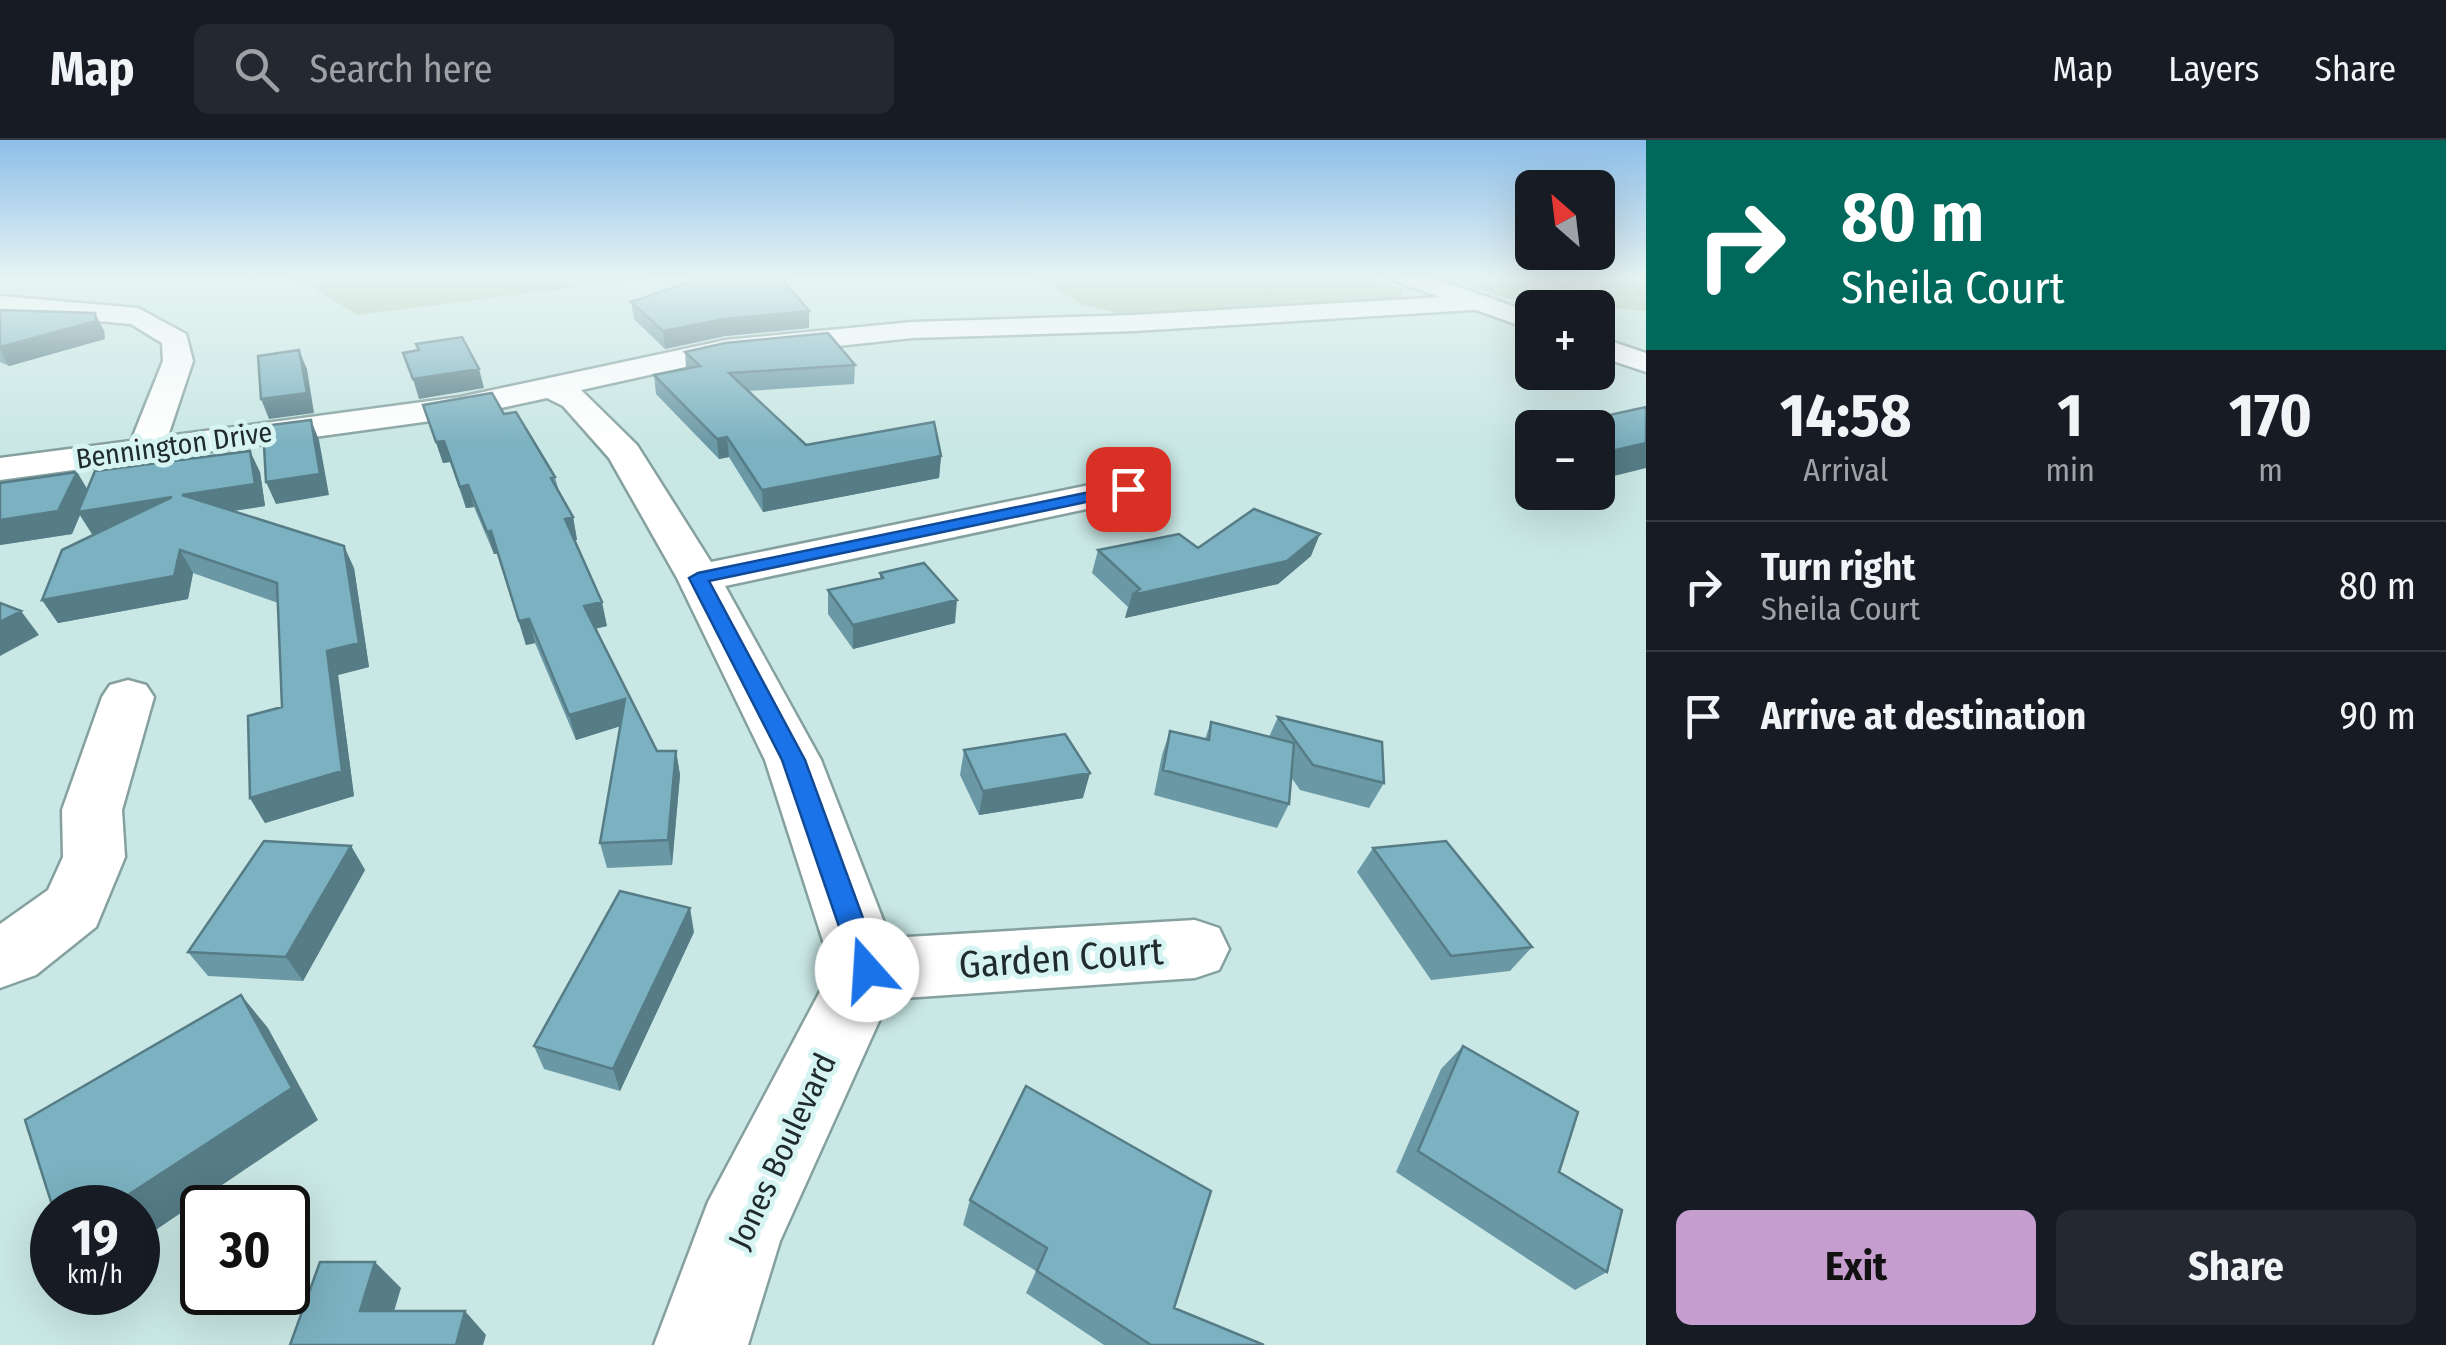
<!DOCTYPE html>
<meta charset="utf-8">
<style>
:root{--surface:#171b24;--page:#242831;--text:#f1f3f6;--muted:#9ea1a6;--line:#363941;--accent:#c59dce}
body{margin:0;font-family:"Fira Sans Condensed",sans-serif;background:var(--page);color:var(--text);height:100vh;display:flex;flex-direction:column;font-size:38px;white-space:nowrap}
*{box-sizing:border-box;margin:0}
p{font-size:32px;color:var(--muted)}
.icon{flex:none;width:55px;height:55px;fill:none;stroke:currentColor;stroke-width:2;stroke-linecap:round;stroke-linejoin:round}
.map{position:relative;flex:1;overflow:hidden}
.sheet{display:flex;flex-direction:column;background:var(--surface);width:800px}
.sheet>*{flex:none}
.guide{background:#00695c;color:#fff;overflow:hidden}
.needle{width:65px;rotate:332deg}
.tools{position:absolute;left:1515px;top:30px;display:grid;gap:20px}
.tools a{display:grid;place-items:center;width:100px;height:100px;border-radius:15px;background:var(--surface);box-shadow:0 10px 40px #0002;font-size:50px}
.speed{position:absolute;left:30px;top:1045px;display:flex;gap:20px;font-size:50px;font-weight:700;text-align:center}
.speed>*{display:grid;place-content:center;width:130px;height:130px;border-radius:50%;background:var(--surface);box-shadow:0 10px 40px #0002;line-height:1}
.speed small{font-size:25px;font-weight:400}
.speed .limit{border:5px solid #111;border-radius:15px;background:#fff;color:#111}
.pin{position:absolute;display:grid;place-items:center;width:85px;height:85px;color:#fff;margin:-42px;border-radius:20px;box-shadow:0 5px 15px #0006}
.me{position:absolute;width:110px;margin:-55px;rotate:341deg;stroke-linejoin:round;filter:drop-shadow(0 0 8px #0008)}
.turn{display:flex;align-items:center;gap:35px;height:210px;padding:0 30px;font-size:45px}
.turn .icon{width:130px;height:130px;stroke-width:2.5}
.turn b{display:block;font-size:70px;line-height:85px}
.eta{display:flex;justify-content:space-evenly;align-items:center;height:170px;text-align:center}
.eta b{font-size:60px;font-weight:700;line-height:70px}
.action{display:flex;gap:20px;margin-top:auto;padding:20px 30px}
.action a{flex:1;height:115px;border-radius:15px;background:var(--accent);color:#111;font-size:40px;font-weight:700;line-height:115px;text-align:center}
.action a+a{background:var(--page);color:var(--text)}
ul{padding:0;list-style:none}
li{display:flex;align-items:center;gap:30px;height:130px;padding:0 30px;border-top:2px solid var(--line)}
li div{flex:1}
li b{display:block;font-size:38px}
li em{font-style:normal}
header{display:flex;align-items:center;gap:60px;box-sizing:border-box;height:140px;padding:0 50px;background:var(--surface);border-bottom:2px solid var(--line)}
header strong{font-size:48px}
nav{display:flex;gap:55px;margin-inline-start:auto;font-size:35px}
.search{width:700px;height:90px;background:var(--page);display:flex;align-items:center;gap:25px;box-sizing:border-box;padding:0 35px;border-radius:15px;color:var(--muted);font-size:38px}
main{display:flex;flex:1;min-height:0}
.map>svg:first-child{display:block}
.green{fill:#a7c19f}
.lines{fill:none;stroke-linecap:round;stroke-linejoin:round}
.street-casing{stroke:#85a19f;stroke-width:5}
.secondary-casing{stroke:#85a19f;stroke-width:5}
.street{fill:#fff;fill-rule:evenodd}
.secondary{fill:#fff;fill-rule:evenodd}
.wall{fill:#6a98a5}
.shaded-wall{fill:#567c86}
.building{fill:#7bb1c0;stroke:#567c86;stroke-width:2.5}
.route{fill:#1a73e8;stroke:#114b97;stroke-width:2.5}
.labels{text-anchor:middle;stroke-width:10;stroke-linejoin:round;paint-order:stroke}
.far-street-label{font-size:28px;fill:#202c2b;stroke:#d6f4f1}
.street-label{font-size:32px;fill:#202c2b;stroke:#d6f4f1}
.near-street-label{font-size:38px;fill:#202c2b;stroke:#d6f4f1}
</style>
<header>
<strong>Map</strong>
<div class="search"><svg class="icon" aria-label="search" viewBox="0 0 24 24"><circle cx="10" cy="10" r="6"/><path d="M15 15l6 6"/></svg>Search here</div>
<nav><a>Map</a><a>Layers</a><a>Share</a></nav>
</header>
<main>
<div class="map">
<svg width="1646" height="1205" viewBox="0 0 1646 1205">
<rect width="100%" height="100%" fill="#c9e7e4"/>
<!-- green -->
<path class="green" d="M 281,136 L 666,136 L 357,175 L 308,144 Z
M 1034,136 L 1365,136 L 1404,150 L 1399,161 L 1128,176 L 1081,164 Z
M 1439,136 L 1646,136 L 1646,171 L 1508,159 Z"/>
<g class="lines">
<!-- street casing -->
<g class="street-casing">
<path id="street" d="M 1479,155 L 1488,157 L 1492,163 L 1488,169 L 1134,191 L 912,198 L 726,218 L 581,250 L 637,305 L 711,422 L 1129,337 L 1143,341 L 1148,349 L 1143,357 L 725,446 L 821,620 L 890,798 L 1195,780 L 1219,788 L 1229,809 L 1219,830 L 1195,838 L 889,859 L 780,1101 L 748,1205 L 654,1205 L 708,1062 L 832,829 L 765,620 L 677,438 L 609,318 L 563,266 L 547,258 L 460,277 L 0,340 L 0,318 L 131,301 L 163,221 L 162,203 L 131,184 L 0,172 L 0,156 L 138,168 L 186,194 L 193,221 L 168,296 L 460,257 L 726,200 L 912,182 L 1134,175 Z
M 128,540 L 146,545 L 154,557 L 122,670 L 125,717 L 96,787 L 36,835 L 0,848 L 0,784 L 48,750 L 63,717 L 62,670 L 102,557 L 110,545 Z"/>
</g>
<!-- secondary casing -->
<g class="secondary-casing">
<path id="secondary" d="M 1392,136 L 1428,136 L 1532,173 L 1532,190 L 1395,141 Z
M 1598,197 L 1646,213 L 1646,232 L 1598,216 Z"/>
</g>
<!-- street -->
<use href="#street" class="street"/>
<!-- secondary -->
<use href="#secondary" class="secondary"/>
</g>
<!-- wall -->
<path class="wall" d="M 631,162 L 809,171 L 809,188 L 725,196 L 665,209 L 634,179 Z
M 0,170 L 95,173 L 104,191 L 105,199 L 9,226 L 0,222 Z
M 685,212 L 855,225 L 854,244 L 748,251 L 806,305 L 941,316 L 939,338 L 763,372 L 729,317 L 719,319 L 656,254 L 654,235 L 686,228 Z
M 423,265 L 504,274 L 555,337 L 559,352 L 573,377 L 577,400 L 574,400 L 607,486 L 595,489 L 657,611 L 676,611 L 680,635 L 672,725 L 607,728 L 600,703 L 621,586 L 576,600 L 535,503 L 526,505 L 497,414 L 494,414 L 474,367 L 466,368 L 450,322 L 443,323 Z
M 77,332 L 87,349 L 260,332 L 265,366 L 233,371 L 354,428 L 369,527 L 338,535 L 354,656 L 265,683 L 250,658 L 282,567 L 278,463 L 193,433 L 188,459 L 58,483 L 42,460 L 98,393 L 92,394 L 80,375 L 72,394 L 0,405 L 0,343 Z
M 1198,408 L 1311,416 L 1278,444 L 1125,478 L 1128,467 L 1092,433 L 1098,410 Z
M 880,433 L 955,483 L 853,509 L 828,474 L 828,450 L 880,439 Z
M 1278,577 L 1384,643 L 1369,668 L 1300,650 L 1291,637 L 1289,664 L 1277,688 L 1154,655 L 1162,615 L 1170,591 L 1205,599 L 1211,582 L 1269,597 Z
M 964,610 L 1083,658 L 979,675 L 960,635 Z
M 351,706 L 365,730 L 303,841 L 208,836 L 188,812 Z
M 1373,708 L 1532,807 L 1510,831 L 1431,840 L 1357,732 Z
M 694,792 L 620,951 L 544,929 L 534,906 Z
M 1463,906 L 1607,1132 L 1575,1150 L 1396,1032 L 1441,929 Z
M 970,1060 L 1174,1168 L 1264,1205 L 1104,1205 L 1026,1153 L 1036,1131 L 963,1085 Z"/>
<!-- shaded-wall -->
<path class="shaded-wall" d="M 809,171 L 809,188 L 725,196 L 665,209 L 663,191 L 724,179 Z
M 95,173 L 104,191 L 105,199 L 9,226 L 0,210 L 0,207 Z
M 299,210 L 307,229 L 314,273 L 269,279 L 261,259 Z
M 479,229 L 484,248 L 419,259 L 413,239 Z
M 311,280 L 319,300 L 329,355 L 276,364 L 266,342 Z
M 727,297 L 729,317 L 719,319 L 717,299 Z
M 444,301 L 450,322 L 443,323 L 436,302 Z
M 1646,303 L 1646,328 L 1598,340 L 1598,322 L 1603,313 Z
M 250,311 L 260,332 L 265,366 L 194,377 L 182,355 Z
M 941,316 L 939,338 L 763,372 L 762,350 Z
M 77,332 L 90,354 L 172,357 L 184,379 L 92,394 L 80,375 L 72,394 L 0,405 L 0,380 Z
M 468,345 L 474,367 L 466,368 L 460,347 Z
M 573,377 L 577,400 L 570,401 L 565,379 Z
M 491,391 L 497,414 L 494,414 L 487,392 Z
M 1320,394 L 1311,416 L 1278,444 L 1125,478 L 1132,455 Z
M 344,406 L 354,428 L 369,527 L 338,535 L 354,656 L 265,683 L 250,658 L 327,511 Z
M 180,410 L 193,433 L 188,459 L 58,483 L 42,460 Z
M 957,460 L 955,483 L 853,509 L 853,485 Z
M 602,462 L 607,486 L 589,490 L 584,466 Z
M 21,471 L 39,495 L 0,516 L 0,482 Z
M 529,479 L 535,503 L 526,505 L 519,481 Z
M 625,559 L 630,583 L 576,600 L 569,575 Z
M 676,611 L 680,635 L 672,725 L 668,700 Z
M 1090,633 L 1083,658 L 979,675 L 983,651 Z
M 351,706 L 365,730 L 303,841 L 286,817 Z
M 690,768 L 694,792 L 620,951 L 613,929 Z
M 241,855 L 268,888 L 318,980 L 138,1102 L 138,1068 L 108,1068 Z
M 375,1122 L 401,1148 L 387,1195 L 360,1171 Z
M 465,1171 L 486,1195 L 483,1205 L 456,1205 Z"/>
<!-- building -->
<path class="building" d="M 707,136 L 780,136 L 809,171 L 724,179 L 663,191 L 631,162 Z
M 0,170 L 95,173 L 96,181 L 0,207 Z
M 828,193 L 855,225 L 729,233 L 806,305 L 934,282 L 941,316 L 762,350 L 727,297 L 717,299 L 654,235 L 700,226 L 685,212 L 725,203 Z
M 462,197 L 479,229 L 413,239 L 403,213 L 419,210 L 416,204 Z
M 299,210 L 307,253 L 261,259 L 258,216 Z
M 492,253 L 504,274 L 516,272 L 555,337 L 551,338 L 573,377 L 565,379 L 602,462 L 584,466 L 657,611 L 676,611 L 668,700 L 600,703 L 625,559 L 569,575 L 529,479 L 519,481 L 491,391 L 487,392 L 468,345 L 460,347 L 444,301 L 436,302 L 423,265 Z
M 1646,267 L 1646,303 L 1603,313 L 1598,311 L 1598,288 L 1550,288 Z
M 311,280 L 320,334 L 266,342 L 263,286 Z
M 250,311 L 255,344 L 182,355 L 344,406 L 359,503 L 327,511 L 342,631 L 250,658 L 248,576 L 282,567 L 277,443 L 180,410 L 174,436 L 42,460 L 62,410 L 172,357 L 78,372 L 95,331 Z
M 77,332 L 58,371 L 0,380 L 0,343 Z
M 1254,369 L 1320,394 L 1287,421 L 1132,455 L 1140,449 L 1098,410 L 1179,394 L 1198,408 Z
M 924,423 L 957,460 L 853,485 L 828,450 L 883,438 L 880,433 Z
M 0,463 L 21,471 L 0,482 Z
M 1278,577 L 1382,602 L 1384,643 L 1313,625 Z
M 1211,582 L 1294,603 L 1289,664 L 1163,630 L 1170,591 L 1209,600 Z
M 1065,594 L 1090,633 L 983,651 L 964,610 Z
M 264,701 L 351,706 L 286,817 L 188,812 Z
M 1446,701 L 1532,807 L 1451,816 L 1373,708 Z
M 620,751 L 690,768 L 613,929 L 534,906 Z
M 241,855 L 292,948 L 108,1068 L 53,1068 L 25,980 Z
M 1463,906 L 1578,972 L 1559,1032 L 1622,1070 L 1607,1132 L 1418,1011 Z
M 1026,946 L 1211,1051 L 1174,1168 L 1264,1205 L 1151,1205 L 1037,1131 L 1047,1108 L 970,1060 Z
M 320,1122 L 375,1122 L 360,1171 L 465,1171 L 456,1205 L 290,1205 Z"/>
<!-- sky -->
<linearGradient id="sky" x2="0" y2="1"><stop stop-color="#8dbee9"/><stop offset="0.45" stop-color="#e7f4f3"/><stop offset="1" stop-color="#e7f4f3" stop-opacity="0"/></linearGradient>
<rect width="1646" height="305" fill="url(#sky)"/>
<!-- route -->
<path class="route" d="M 1128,344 L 1136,349 L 1134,352 L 709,441 L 805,620 L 882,830 L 877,839 L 867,843 L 857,839 L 782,620 L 689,438 L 698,433 Z"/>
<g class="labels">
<!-- far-street labels -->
<g class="far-street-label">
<text transform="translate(174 305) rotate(-8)" y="10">Bennington Drive</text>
</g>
<!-- street labels -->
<g class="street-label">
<text transform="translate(782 1011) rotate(-65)" y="11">Jones Boulevard</text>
</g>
<!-- near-street labels -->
<g class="near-street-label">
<text transform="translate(1061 818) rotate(-4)" y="13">Garden Court</text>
</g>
</g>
</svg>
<div class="tools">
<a><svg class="needle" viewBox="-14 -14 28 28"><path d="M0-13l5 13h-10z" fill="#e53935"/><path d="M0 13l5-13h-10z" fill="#9ea1a6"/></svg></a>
<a>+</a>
<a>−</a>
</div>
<div class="speed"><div>19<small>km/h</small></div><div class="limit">30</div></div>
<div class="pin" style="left:1128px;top:349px;background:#d93025"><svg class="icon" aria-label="arrive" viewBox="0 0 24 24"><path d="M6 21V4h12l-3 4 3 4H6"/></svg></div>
<svg class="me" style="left:867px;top:830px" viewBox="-20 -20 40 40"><circle r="19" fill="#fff"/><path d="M0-13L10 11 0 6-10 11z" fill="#1a73e8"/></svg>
</div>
<section class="sheet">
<div class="guide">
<div class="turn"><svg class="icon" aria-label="right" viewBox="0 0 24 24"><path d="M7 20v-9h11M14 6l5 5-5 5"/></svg><div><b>80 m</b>Sheila Court</div></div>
</div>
<div class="eta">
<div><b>14:58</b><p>Arrival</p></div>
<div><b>1</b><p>min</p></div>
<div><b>170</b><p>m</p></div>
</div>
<ul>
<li><svg class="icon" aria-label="right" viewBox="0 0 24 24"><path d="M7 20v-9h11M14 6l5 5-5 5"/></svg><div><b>Turn right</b><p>Sheila Court</p></div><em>80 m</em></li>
<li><svg class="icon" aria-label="arrive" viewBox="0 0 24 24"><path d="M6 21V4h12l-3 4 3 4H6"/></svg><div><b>Arrive at destination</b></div><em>90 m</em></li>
</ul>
<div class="action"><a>Exit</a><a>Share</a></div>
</section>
</main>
